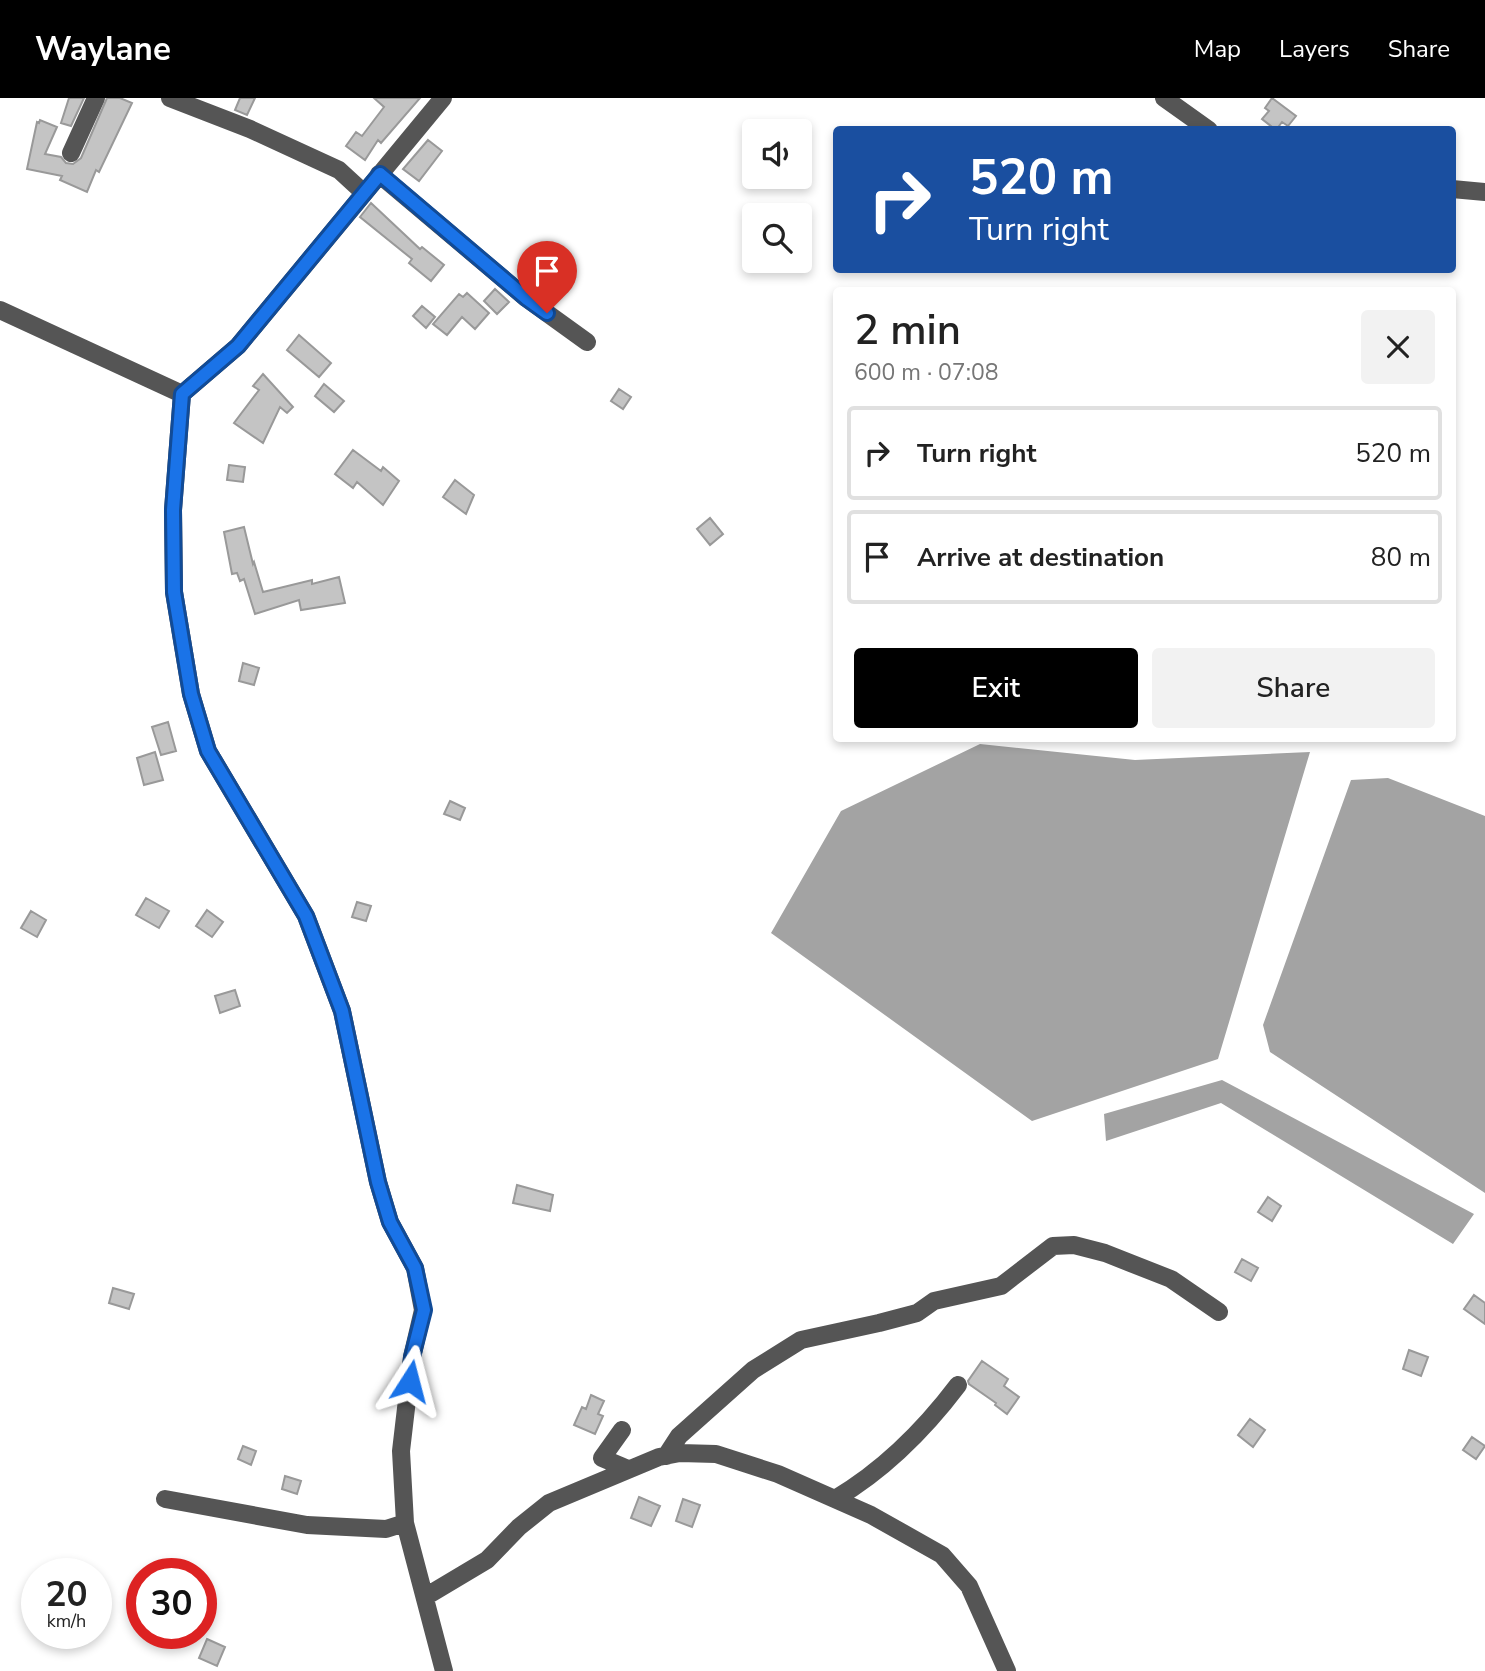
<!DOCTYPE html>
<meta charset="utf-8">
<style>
:root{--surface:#fff;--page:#f2f2f2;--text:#222;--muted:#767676;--line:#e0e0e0;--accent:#000}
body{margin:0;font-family:"Nunito Sans",sans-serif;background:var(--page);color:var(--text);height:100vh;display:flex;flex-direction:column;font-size:26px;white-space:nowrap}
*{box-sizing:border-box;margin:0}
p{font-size:23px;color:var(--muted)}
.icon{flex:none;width:38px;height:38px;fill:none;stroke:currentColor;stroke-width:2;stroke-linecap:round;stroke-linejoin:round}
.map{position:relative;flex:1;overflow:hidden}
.details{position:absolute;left:833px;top:189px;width:623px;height:455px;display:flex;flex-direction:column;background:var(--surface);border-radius:7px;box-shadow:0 4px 10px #0003}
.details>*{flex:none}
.guide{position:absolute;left:833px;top:28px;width:623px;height:147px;border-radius:7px;box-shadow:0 4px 10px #0003;background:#1a4fa0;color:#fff;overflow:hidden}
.buttons{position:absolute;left:742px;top:21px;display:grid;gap:14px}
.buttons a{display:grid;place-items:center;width:70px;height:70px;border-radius:7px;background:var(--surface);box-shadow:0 4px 10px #0003;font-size:35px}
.speed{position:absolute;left:21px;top:1460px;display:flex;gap:14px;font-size:35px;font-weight:700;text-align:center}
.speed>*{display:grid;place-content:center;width:91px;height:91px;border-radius:50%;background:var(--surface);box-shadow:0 4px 10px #0003;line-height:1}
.speed small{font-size:18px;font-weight:400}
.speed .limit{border:10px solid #d22;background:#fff;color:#111}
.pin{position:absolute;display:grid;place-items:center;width:60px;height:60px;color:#fff;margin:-72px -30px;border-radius:50% 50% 50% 0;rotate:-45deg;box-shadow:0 0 7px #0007}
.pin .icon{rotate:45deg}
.me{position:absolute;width:77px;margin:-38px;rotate:9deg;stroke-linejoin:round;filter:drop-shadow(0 0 5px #0008)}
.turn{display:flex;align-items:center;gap:24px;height:147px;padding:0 21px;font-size:32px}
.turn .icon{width:91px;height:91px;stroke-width:2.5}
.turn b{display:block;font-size:49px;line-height:60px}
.round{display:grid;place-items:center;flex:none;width:74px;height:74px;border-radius:7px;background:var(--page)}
.overview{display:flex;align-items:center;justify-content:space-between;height:119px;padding:0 21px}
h1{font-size:42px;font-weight:600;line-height:52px}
.action{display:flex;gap:14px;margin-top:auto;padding:14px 21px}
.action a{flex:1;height:80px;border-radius:7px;background:var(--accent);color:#fff;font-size:28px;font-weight:600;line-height:80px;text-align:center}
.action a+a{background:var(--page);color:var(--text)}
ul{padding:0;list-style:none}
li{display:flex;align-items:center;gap:21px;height:94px;margin:0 14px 10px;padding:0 7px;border:4px solid var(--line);border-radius:7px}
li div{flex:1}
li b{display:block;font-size:26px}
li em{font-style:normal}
header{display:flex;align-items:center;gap:42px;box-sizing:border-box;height:98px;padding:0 35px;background:var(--accent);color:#fff}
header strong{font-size:33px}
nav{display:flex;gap:38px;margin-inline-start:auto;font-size:24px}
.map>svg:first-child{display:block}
.water{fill:#a3a3a3}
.building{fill:#c4c4c4;stroke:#999;stroke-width:2}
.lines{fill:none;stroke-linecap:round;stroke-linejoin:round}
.minor{stroke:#555;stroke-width:18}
.route-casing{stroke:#114b97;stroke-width:18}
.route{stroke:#1a73e8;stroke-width:12}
</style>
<header>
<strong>Waylane</strong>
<nav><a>Map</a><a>Layers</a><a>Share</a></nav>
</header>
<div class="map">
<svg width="1485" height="1573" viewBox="0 0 1485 1573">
<rect width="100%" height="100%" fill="#fff"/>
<!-- water -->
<path class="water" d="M 980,646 L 1135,662 L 1310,654 L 1218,961 L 1032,1023 L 771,835 L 841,713 Z
M 1388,680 L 1485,718 L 1485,1095 L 1270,954 L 1263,927 L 1351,682 Z
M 1222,982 L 1474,1116 L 1453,1146 L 1221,1005 L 1106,1043 L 1104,1016 Z"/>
<!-- building -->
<path class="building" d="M 69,0 L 84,0 L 71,28 L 61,25 Z
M 107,0 L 120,0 L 132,5 L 99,74 L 96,72 L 87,94 L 60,82 L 62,78 L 27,71 L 37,24 L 39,25 L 40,22 L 57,29 L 45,56 L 61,59 L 66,65 L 73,66 L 81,60 Z
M 240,0 L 255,0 L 247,17 L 235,12 Z
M 374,0 L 420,0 L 381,45 L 378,42 L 365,62 L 346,48 L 356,34 L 362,38 L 384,9 Z
M 1272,0 L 1296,18 L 1288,28 L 1282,24 L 1276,32 L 1262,21 L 1269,13 L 1265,10 Z
M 428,42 L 442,53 L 419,83 L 403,71 Z
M 371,105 L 420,151 L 422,149 L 444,167 L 431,183 L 409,165 L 412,161 L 360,119 Z
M 495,191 L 509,204 L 497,216 L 484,203 Z
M 467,195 L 489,215 L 475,231 L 462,219 L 447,237 L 433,226 L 459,196 L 463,199 Z
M 422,208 L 435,219 L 426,230 L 413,218 Z
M 299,237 L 331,265 L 319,279 L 287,252 Z
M 263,276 L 293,309 L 287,315 L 280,309 L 263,345 L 234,325 L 259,292 L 253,288 Z
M 324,286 L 344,303 L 334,314 L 315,298 Z
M 619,291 L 631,299 L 623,311 L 611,303 Z
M 353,352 L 381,373 L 383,369 L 399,383 L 383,407 L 357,384 L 353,390 L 335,376 Z
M 229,367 L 245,369 L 243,384 L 227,382 Z
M 455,382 L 474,397 L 466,416 L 443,399 Z
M 710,420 L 723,436 L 710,447 L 697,431 Z
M 244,429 L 253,466 L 254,464 L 263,494 L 312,482 L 312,486 L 339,479 L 345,505 L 301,512 L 299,502 L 255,516 L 244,481 L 240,483 L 237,475 L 232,476 L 224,434 Z
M 243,565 L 259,570 L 254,587 L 239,583 Z
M 168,624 L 176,653 L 161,657 L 152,629 Z
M 155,654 L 163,682 L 144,687 L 137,660 Z
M 450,703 L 465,710 L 460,722 L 444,716 Z
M 146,800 L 169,813 L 159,830 L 136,817 Z
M 357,804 L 371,808 L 366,823 L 352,819 Z
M 207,812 L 223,824 L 212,839 L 196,828 Z
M 31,813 L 46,822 L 37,839 L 21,830 Z
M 235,892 L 240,908 L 220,915 L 215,898 Z
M 517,1087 L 553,1097 L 550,1113 L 513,1105 Z
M 1268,1099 L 1281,1108 L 1272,1123 L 1258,1114 Z
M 1242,1161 L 1258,1170 L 1251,1183 L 1235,1174 Z
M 113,1190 L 134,1196 L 129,1211 L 109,1205 Z
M 1474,1197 L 1485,1205 L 1485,1226 L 1464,1211 Z
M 1409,1252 L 1428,1259 L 1421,1278 L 1403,1271 Z
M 982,1263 L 1008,1281 L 1004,1288 L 1019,1299 L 1007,1316 L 995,1307 L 996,1305 L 969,1286 L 968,1283 Z
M 591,1297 L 604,1303 L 598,1316 L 603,1318 L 595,1336 L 574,1327 L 582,1309 L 586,1311 Z
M 1250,1321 L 1265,1332 L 1253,1349 L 1238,1337 Z
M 1472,1339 L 1485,1348 L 1476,1361 L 1463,1352 Z
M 243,1348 L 256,1353 L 251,1367 L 238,1361 Z
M 285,1378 L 301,1383 L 297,1396 L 282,1391 Z
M 639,1399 L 660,1408 L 651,1428 L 631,1420 Z
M 683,1401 L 700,1407 L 692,1429 L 676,1423 Z
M 207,1541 L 225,1549 L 217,1568 L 199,1560 Z"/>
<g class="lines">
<!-- minor -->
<path class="minor" d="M 170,0 L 250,31 L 339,72 L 364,95
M 443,0 L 238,248 L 182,296 L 173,412 L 174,494 L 191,596 L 208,653 L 306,818 L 342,913 L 378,1084 L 390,1124 L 415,1170 L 423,1212 L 412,1259 L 401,1353 L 405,1425 L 444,1573
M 1164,0 L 1209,32
M 71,55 L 96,0
M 379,76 L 526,200 L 587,244
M 1452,91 L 1485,94
M 0,212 L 182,296
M 622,1332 L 602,1360 L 628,1371
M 666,1358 L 679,1338 L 753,1272 L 801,1242 L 879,1225 L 917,1215 L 934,1203 L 1001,1188 L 1053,1148 L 1074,1147 L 1105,1155 L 1171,1181 L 1219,1214
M 165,1401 L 307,1427 L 386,1431 L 405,1425
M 835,1401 C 884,1372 924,1332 958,1287
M 425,1499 L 487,1462 L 519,1429 L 549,1405 L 659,1359 L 680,1355 L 716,1356 L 778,1376 L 871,1417 L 942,1457 L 969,1488 L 1007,1573"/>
</g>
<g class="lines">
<!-- route casing -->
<g class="route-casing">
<path id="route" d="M 410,1283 L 412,1259 L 424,1212 L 415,1170 L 390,1124 L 378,1084 L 342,913 L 306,818 L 208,653 L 191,596 L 174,494 L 173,412 L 182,296 L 238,248 L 380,76 L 526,200 L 547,215"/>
</g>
<!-- route -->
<use href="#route" class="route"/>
</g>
</svg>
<div class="buttons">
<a><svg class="icon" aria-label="sound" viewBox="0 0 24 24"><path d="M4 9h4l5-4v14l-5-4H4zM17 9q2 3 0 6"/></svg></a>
<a><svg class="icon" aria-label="search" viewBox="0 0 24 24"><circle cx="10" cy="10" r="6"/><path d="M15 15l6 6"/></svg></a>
</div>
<div class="speed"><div>20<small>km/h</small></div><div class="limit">30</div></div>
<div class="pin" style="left:547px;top:215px;background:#d93025"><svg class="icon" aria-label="arrive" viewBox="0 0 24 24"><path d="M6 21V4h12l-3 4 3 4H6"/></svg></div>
<svg class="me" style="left:410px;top:1283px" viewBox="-20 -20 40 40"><path d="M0-17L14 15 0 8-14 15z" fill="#1a73e8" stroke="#fff" stroke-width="4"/></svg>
<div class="guide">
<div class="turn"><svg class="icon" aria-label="right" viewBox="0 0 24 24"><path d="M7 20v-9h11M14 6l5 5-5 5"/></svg><div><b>520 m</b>Turn right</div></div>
</div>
<section class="details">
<div class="overview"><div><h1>2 min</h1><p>600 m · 07:08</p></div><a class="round"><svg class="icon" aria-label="close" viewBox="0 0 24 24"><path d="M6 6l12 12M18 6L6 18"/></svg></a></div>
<ul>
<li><svg class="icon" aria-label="right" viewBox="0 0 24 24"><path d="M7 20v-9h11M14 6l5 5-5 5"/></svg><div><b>Turn right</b></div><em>520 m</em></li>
<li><svg class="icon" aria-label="arrive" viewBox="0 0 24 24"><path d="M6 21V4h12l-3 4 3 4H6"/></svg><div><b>Arrive at destination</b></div><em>80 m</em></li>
</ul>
<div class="action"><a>Exit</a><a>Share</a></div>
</section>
</div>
